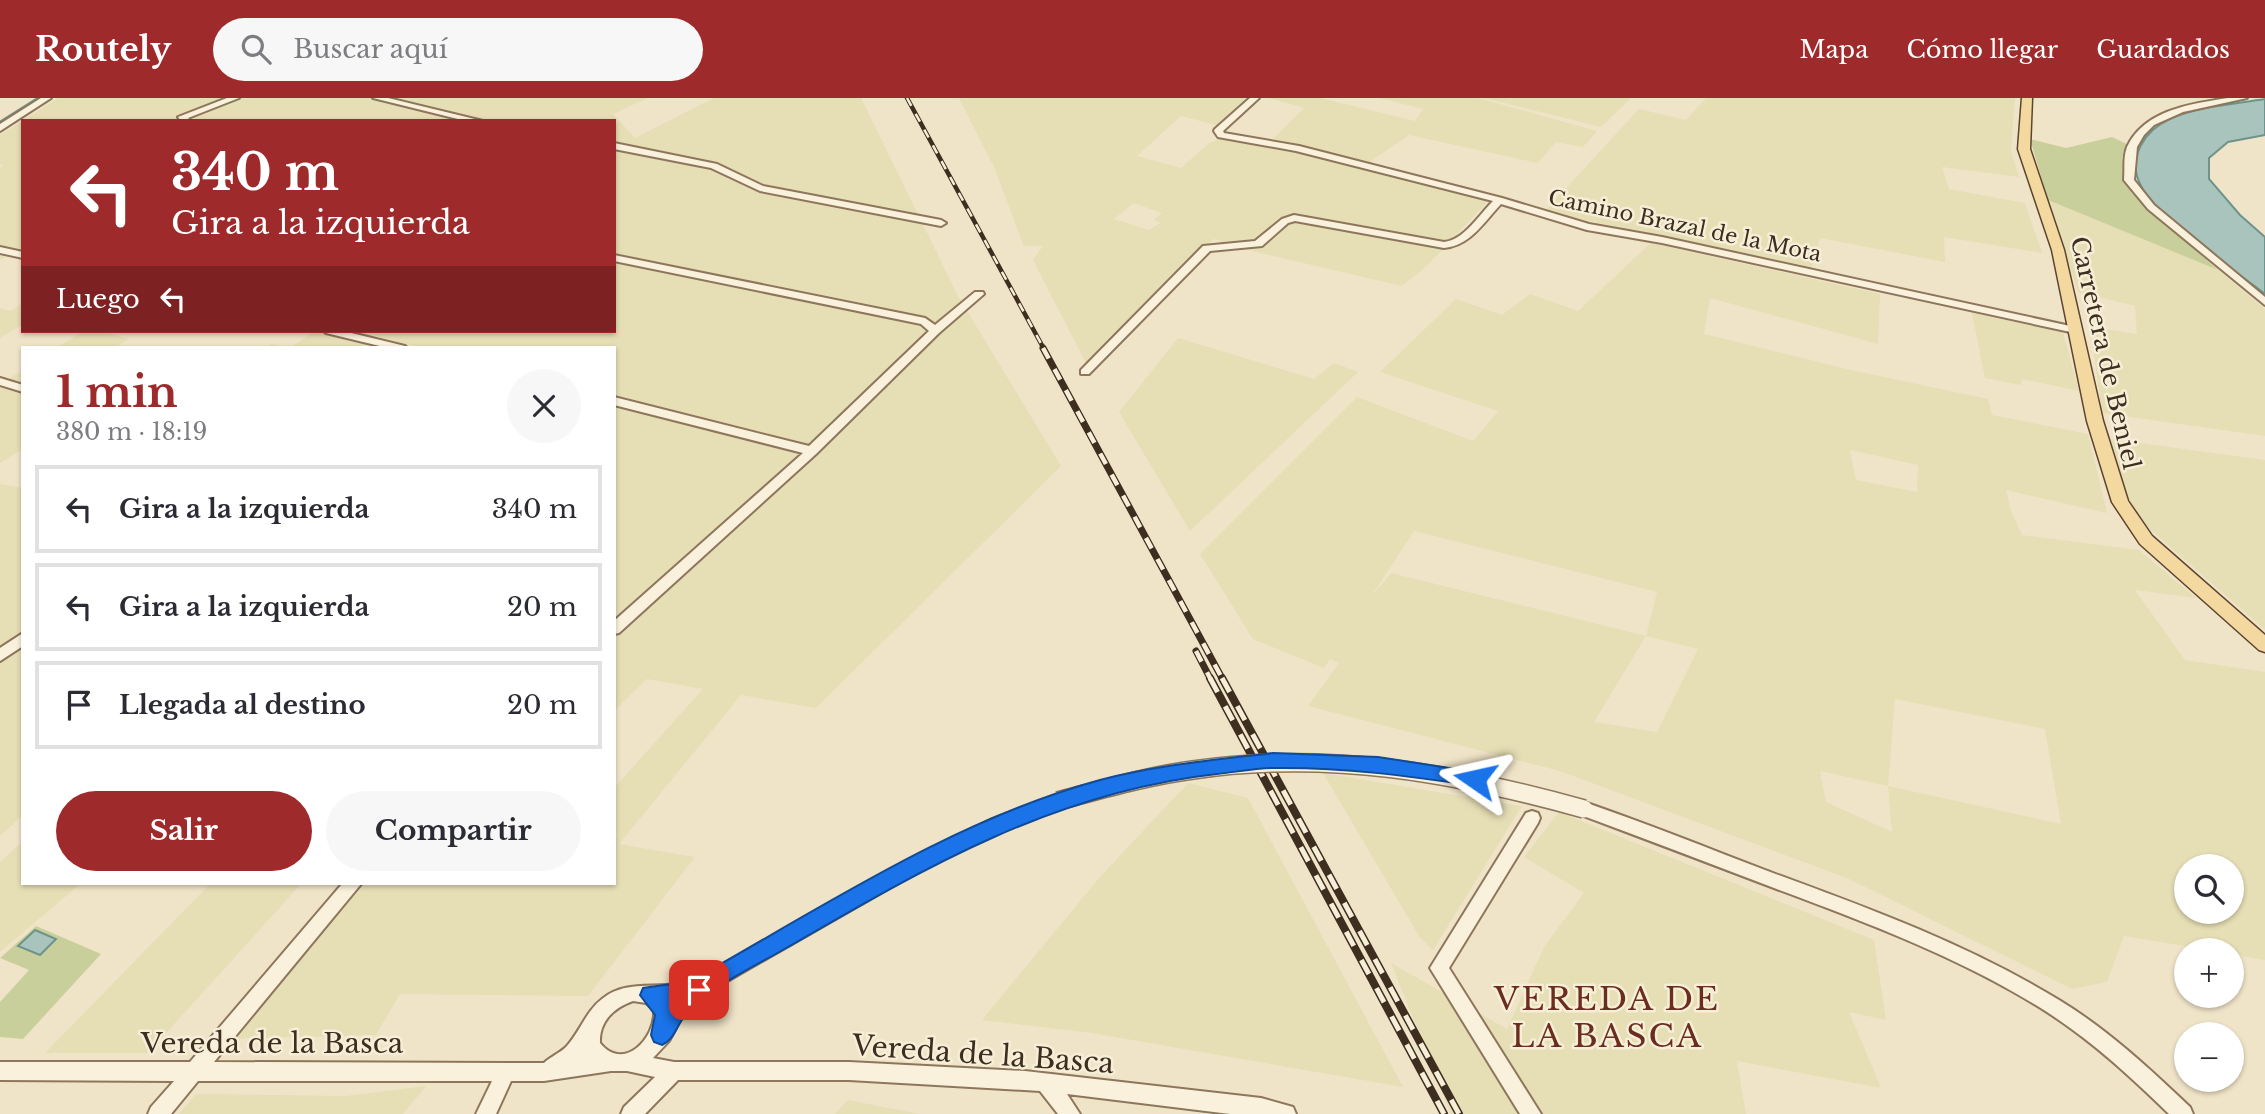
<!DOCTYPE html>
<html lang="es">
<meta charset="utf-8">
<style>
:root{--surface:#fff;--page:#f7f7f7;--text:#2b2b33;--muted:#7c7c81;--line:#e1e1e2;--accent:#9e2a2b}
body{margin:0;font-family:"Libre Baskerville",serif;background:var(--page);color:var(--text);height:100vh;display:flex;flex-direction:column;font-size:26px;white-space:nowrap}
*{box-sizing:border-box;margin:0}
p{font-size:23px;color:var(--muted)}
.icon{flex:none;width:38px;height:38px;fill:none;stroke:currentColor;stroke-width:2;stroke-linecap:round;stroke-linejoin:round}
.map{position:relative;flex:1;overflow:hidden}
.drawer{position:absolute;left:21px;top:248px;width:595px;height:539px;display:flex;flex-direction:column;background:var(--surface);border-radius:0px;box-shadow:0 2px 5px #0004}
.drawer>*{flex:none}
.top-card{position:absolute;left:21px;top:21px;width:595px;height:214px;border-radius:0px;box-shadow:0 2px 5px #0004;background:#9e2a2b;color:#fff;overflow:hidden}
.buttons{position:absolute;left:2174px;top:756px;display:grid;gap:14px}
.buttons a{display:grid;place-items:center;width:70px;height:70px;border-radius:50%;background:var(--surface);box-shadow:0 2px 5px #0004;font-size:35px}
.pin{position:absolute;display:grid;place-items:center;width:60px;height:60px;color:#fff;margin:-30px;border-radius:14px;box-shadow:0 4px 10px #0006}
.me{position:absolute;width:77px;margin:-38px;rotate:281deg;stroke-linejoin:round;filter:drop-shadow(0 0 5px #0008)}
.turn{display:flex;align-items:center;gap:24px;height:147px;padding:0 35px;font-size:32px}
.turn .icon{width:91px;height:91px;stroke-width:2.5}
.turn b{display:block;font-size:49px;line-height:60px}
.then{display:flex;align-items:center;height:66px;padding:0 35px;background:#0003;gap:14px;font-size:26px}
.round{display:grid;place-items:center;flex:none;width:74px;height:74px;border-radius:37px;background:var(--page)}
.headline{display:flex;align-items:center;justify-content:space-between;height:119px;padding:0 35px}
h1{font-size:42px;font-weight:700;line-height:52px;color:var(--accent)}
.cta{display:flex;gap:14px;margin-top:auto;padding:14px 35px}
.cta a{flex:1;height:80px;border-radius:42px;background:var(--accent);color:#fff;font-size:28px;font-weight:700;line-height:80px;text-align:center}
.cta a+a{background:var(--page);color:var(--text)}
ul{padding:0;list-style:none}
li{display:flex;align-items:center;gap:21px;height:88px;margin:0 14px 10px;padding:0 21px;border:4px solid var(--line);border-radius:0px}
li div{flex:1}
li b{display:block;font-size:26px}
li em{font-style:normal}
header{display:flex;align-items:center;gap:42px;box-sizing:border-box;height:98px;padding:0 35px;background:var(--accent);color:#fff}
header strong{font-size:33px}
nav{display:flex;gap:38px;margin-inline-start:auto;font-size:24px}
.search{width:490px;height:63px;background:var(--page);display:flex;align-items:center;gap:18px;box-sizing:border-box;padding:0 24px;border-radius:38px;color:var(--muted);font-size:26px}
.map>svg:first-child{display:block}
.farmland{fill:#e6deb5;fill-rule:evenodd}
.green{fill:#c9cf9b}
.water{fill:#a9c4bc;stroke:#6f938a;stroke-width:2}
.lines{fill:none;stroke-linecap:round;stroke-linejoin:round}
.stream{stroke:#6f938a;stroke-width:2.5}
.minor-casing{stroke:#8d765c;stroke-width:4}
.major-casing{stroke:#5b4430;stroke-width:3}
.minor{fill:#faf1dc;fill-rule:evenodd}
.major{fill:#f3d9a0;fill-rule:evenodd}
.rail-far2-casing{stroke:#3d2e20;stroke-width:4.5}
.rail-far1-casing{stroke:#3d2e20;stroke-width:7}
.rail-casing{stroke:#3d2e20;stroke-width:8}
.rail-far2{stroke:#f7eed8;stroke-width:2.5;stroke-dasharray:9;stroke-linecap:butt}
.rail-far1{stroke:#f7eed8;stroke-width:4.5;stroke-dasharray:12;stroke-linecap:butt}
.rail{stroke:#f7eed8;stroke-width:5;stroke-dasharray:16;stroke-linecap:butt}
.minor-bridge-casing{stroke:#8d765c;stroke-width:20;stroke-linecap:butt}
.minor-bridge{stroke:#faf1dc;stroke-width:17}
.route{fill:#1a73e8;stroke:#114b97;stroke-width:2}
.labels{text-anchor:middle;stroke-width:5;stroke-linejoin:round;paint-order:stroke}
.far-street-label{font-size:21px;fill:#3d2e20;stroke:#f7eed8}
.street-label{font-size:24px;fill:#3d2e20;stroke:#f7eed8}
.near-street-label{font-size:28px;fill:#3d2e20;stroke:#f7eed8}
.near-neighbourhood-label{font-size:32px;letter-spacing:2px;fill:#6b2e1e;stroke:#f7eed8}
</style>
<header>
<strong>Routely</strong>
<div class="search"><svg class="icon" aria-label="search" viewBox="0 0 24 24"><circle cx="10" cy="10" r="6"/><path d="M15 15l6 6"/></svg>Buscar aquí</div>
<nav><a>Mapa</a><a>Cómo llegar</a><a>Guardados</a></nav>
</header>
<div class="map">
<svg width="2265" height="1016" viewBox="0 0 2265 1016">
<rect width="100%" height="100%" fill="#f0e4c8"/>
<!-- farmland -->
<path class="farmland" d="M 58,0 L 648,0 L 613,16 L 635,40 L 714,0 L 861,0 L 958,198 L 1061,368 L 816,610 L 741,597 L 619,746 L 695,759 L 588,898 L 400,896 L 376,937 L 228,941 L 340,786 L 614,786 L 614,690 L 703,591 L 647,581 L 614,613 L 614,250 L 422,250 L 376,238 L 360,250 L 265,250 L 271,246 L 290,250 L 314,233 L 614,233 L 614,23 L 23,23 L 23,160 L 10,157 L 0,162 L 0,70 L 4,67 L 0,66 L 0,37 Z
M 959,0 L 1248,0 L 1216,27 L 1181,18 L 1137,58 L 1181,70 L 1208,46 L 1231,35 L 1273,41 L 1304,10 L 1268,0 L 1321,0 L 1415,23 L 1423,11 L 1379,0 L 1478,0 L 1597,33 L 1583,49 L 1556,44 L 1538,65 L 1409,37 L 1368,65 L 1494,97 L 1427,168 L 1402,188 L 1256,154 L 1214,141 L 1183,166 L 1087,267 L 1033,162 L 1043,148 L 1024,148 L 994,69 ZM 1134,105 L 1162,115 L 1154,122 L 1161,125 L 1148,132 L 1114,121 Z
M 1483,0 L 1631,0 L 1601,29 Z
M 1706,0 L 2015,0 L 2011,53 L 2019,79 L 1942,69 L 1949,91 L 2025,105 L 2042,155 L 1944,139 L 1945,164 L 1820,140 L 1811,172 L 1545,113 L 1639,11 L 1686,22 Z
M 2048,102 L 2218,172 L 2265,211 L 2265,338 L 2102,315 L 2090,229 L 2137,236 L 2135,208 L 2078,194 Z
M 1651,145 L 1880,196 L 1878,246 L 1710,200 L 1704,236 L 1851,272 L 1988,301 L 1992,317 L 2088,336 L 2107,415 L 2006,392 L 2011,413 L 2022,437 L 2139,452 L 2196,500 L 2135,492 L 2185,562 L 2265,574 L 2265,862 L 2231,856 L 2231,852 L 2209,852 L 2124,838 L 2107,884 L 2072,891 L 1849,781 L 1560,673 L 1308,608 L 1339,565 L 1330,561 L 1324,570 L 1253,541 L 1200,456 L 1357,299 L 1473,343 L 1498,313 L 1380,274 L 1456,201 L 1502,217 L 1530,196 L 1578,213 ZM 1850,352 L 1918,367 L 1917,394 L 1856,382 ZM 1414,433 L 1657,494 L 1646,538 L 1391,475 L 1371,499 ZM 1646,538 L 1698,551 L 1657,634 L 1594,624 ZM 1895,601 L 2045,631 L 2061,726 L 1888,688 ZM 1820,673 L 1888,688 L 1892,734 L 1826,704 ZM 2231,768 L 2231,814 L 2186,814 L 2186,768 Z
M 23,205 L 23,226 L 0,240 L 0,210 L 11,213 Z
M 1972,215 L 2063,234 L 2079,293 L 2022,281 L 2020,287 L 1985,280 Z
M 84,233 L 111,233 L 108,235 L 129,241 L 114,250 L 56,250 Z
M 1178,240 L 1314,281 L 1334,265 L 1358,274 L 1190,433 L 1119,314 Z
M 23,272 L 23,351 L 0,365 L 0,286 Z
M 2110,341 L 2265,362 L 2265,532 L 2145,427 L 2130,405 Z
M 0,386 L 23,390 L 23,717 L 0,738 Z
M 1323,675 L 1522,708 L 1433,852 L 1419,838 Z
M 1188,685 L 1248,700 L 1403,989 L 1092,935 L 982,922 L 1099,780 Z
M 1559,714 L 1874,842 L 1886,922 L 1849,914 L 1881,990 L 1737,963 L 1746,1016 L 1451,1016 L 1391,865 L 1507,931 L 1544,849 L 1584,795 L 1524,759 Z
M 23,743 L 23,786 L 80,786 L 0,854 L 0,764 Z
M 210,786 L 301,786 L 148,955 L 45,955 Z
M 426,988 L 403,1016 L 179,1016 L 196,996 L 346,998 Z
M 848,1002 L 919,1016 L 835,1016 Z"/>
<!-- green -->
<path class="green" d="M 2112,39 L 2129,47 L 2125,78 L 2140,103 L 2218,172 L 2048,102 L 2030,41 L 2066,50 Z
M 36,828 L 101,856 L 23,941 L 0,939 L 0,904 L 29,872 L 0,860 Z"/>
<!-- water -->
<path class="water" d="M 2265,1 L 2265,37 L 2228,44 L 2209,60 L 2209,81 L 2240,117 L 2265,139 L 2265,196 C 2234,172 2155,119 2140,86 C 2127,59 2145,32 2170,21 C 2199,8 2234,6 2265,1 Z
M 35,832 L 56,841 L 40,857 L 18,848 Z"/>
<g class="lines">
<!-- stream -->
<path class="stream" d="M 0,24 L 38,0"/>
<!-- minor casing -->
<g class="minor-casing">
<path id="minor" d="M 41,0 L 51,0 L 0,33 L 0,26 Z
M 227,0 L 239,0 L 188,20 L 191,23 L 181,23 L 178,19 Z
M 373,0 L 388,0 L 483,23 L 466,23 Z
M 1250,0 L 1259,0 L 1223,33 L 1224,35 L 1299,48 L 1502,100 L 1589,126 L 1662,139 L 2075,229 L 2081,232 L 2075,235 L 1662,145 L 1587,132 L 1501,106 C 1484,124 1470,148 1444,150 L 1295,123 L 1288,125 L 1262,148 L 1210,153 L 1089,276 L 1081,276 L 1081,272 L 1203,148 L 1255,143 L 1282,121 L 1294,117 L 1444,144 C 1464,142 1479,117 1493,103 L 1296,53 L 1218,39 L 1214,33 L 1215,31 Z
M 2228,0 L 2247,0 L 2183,14 L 2154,27 L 2144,37 L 2137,49 L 2134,82 L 2154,107 L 2265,199 L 2265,207 L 2148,111 L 2124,82 C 2125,71 2123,59 2127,49 C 2145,11 2192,6 2228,0 Z
M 614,45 L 717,66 L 763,88 L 941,122 L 946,125 L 941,128 L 760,93 L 711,70 L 614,51 Z
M 0,149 L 23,154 L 23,160 L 0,155 Z
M 614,157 L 925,220 L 935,227 L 975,194 L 983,194 L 984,196 L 939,235 L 816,356 L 619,535 L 614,536 L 614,523 L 803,355 L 614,307 L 614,299 L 809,348 L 929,233 L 921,226 L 614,163 Z
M 324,233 L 343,233 L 405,248 L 407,250 L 388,250 L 326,235 Z
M 0,280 L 23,287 L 23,294 L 0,287 Z
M 23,535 L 23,548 L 0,563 L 0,550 Z
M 1058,696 L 1064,698 L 1066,703 L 1064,708 L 1004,731 L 928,768 L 717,889 L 682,919 L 669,943 L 653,960 L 674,964 L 849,964 L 1025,973 L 1261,1000 L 1293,1009 L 1296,1016 L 1230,1016 L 1067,996 L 1080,1016 L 1058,1016 L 1040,993 L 849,982 L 678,982 L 645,1016 L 621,1016 L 624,1009 L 655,979 L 627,973 L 611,973 L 544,983 L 511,983 L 496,1016 L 476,1016 L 492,983 L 198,983 L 171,1016 L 148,1016 L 151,1009 L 174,983 L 0,982 L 0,964 L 190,964 L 342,786 L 361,786 L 214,964 L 544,965 C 550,959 560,955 566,949 C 580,934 586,913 602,901 C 624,883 649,890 676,886 C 685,885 693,880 702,879 L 916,758 L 992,721 ZM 633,903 L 646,905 L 654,912 C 656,941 623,974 600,945 C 599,924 613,910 633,903 Z
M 1584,704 C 1648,726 1710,751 1773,775 C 1871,811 1969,847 2059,902 C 2107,931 2149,970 2190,1009 L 2193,1016 L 2169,1016 C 2131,979 2092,943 2047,914 C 1965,862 1873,827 1782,793 C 1714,767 1646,741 1578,716 L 1576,711 L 1578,706 Z
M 1532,713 L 1538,715 L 1540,720 L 1538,725 L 1449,870 L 1541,1016 L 1520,1016 L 1430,870 L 1526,715 Z"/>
</g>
<!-- major casing -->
<g class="major-casing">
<path id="major" d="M 2022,0 L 2032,0 L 2030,51 L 2064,152 L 2103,323 L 2128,403 L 2152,438 L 2265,537 L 2265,554 L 2259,552 L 2140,446 L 2112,404 L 2087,323 L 2052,152 L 2018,51 Z"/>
</g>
<!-- minor -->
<use href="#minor" class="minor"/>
<!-- major -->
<use href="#major" class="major"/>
<!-- rail-far2 casing -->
<g class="rail-far2-casing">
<path id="rail-far2" d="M 907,0 L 1044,251"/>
</g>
<!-- rail-far1 casing -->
<g class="rail-far1-casing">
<path id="rail-far1" d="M 1043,250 L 1223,582
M 1196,553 L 1211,582"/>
</g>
<!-- rail casing -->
<g class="rail-casing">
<path id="rail" d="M 1210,580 L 1444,1016
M 1222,580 L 1459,1016"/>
</g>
<!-- rail-far2 -->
<use href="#rail-far2" class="rail-far2"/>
<!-- rail-far1 -->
<use href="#rail-far1" class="rail-far1"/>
<!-- rail -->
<use href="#rail" class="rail"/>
<!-- minor-bridge casing -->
<g class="minor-bridge-casing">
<path id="minor-bridge" d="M 1058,703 C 1103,691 1147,678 1193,672 C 1327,652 1455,675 1584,711"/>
</g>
<!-- minor-bridge -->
<use href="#minor-bridge" class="minor-bridge"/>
</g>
<!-- route -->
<path class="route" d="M 1273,655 L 1378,659 L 1475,674 L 1484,681 L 1475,688 C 1409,678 1342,669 1275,670 C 1256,670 1236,674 1217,676 C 1055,694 926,769 788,849 C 752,870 712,887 684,919 C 676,929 674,942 662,947 L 654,944 L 651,937 L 655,917 L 640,897 L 643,890 L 679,885 L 705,875 C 832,803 958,721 1100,682 C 1157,667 1215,662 1273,655 Z"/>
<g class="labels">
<!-- far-street labels -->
<g class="far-street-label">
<text transform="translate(1685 128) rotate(12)" y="7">Camino Brazal de la Mota</text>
</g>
<!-- street labels -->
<g class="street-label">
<text transform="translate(2105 255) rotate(77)" y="8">Carretera de Beniel</text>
</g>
<!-- near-street labels -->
<g class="near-street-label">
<text x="272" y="955">Vereda de la Basca</text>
<text transform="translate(983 956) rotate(4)" y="10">Vereda de la Basca</text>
</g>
<!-- near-neighbourhood labels -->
<g class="near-neighbourhood-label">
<text x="1607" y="912">VEREDA DE<tspan x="1607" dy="37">LA BASCA</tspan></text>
</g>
</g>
</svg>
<div class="buttons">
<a><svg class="icon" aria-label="search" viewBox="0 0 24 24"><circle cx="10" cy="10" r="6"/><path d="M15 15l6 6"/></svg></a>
<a>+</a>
<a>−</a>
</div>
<div class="pin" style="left:699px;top:892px;background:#d93025"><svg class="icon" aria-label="arrive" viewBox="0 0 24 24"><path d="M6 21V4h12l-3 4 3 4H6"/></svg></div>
<svg class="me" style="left:1475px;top:681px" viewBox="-20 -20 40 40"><path d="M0-17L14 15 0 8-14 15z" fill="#1a73e8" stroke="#fff" stroke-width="4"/></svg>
<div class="top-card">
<div class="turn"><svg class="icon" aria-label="left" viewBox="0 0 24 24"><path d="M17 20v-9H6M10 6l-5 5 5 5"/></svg><div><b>340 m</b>Gira a la izquierda</div></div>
<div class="then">Luego<svg class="icon" aria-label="left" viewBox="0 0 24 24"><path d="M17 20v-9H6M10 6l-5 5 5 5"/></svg></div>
</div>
<section class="drawer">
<div class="headline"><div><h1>1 min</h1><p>380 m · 18:19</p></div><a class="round"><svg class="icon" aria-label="close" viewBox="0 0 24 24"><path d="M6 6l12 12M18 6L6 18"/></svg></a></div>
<ul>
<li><svg class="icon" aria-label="left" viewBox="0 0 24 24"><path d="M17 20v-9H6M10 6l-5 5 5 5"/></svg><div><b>Gira a la izquierda</b></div><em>340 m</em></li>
<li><svg class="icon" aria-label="left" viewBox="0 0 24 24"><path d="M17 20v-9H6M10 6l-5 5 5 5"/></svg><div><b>Gira a la izquierda</b></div><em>20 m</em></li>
<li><svg class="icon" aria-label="arrive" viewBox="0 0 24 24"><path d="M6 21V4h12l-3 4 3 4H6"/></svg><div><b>Llegada al destino</b></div><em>20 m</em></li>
</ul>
<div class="cta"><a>Salir</a><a>Compartir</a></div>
</section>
</div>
